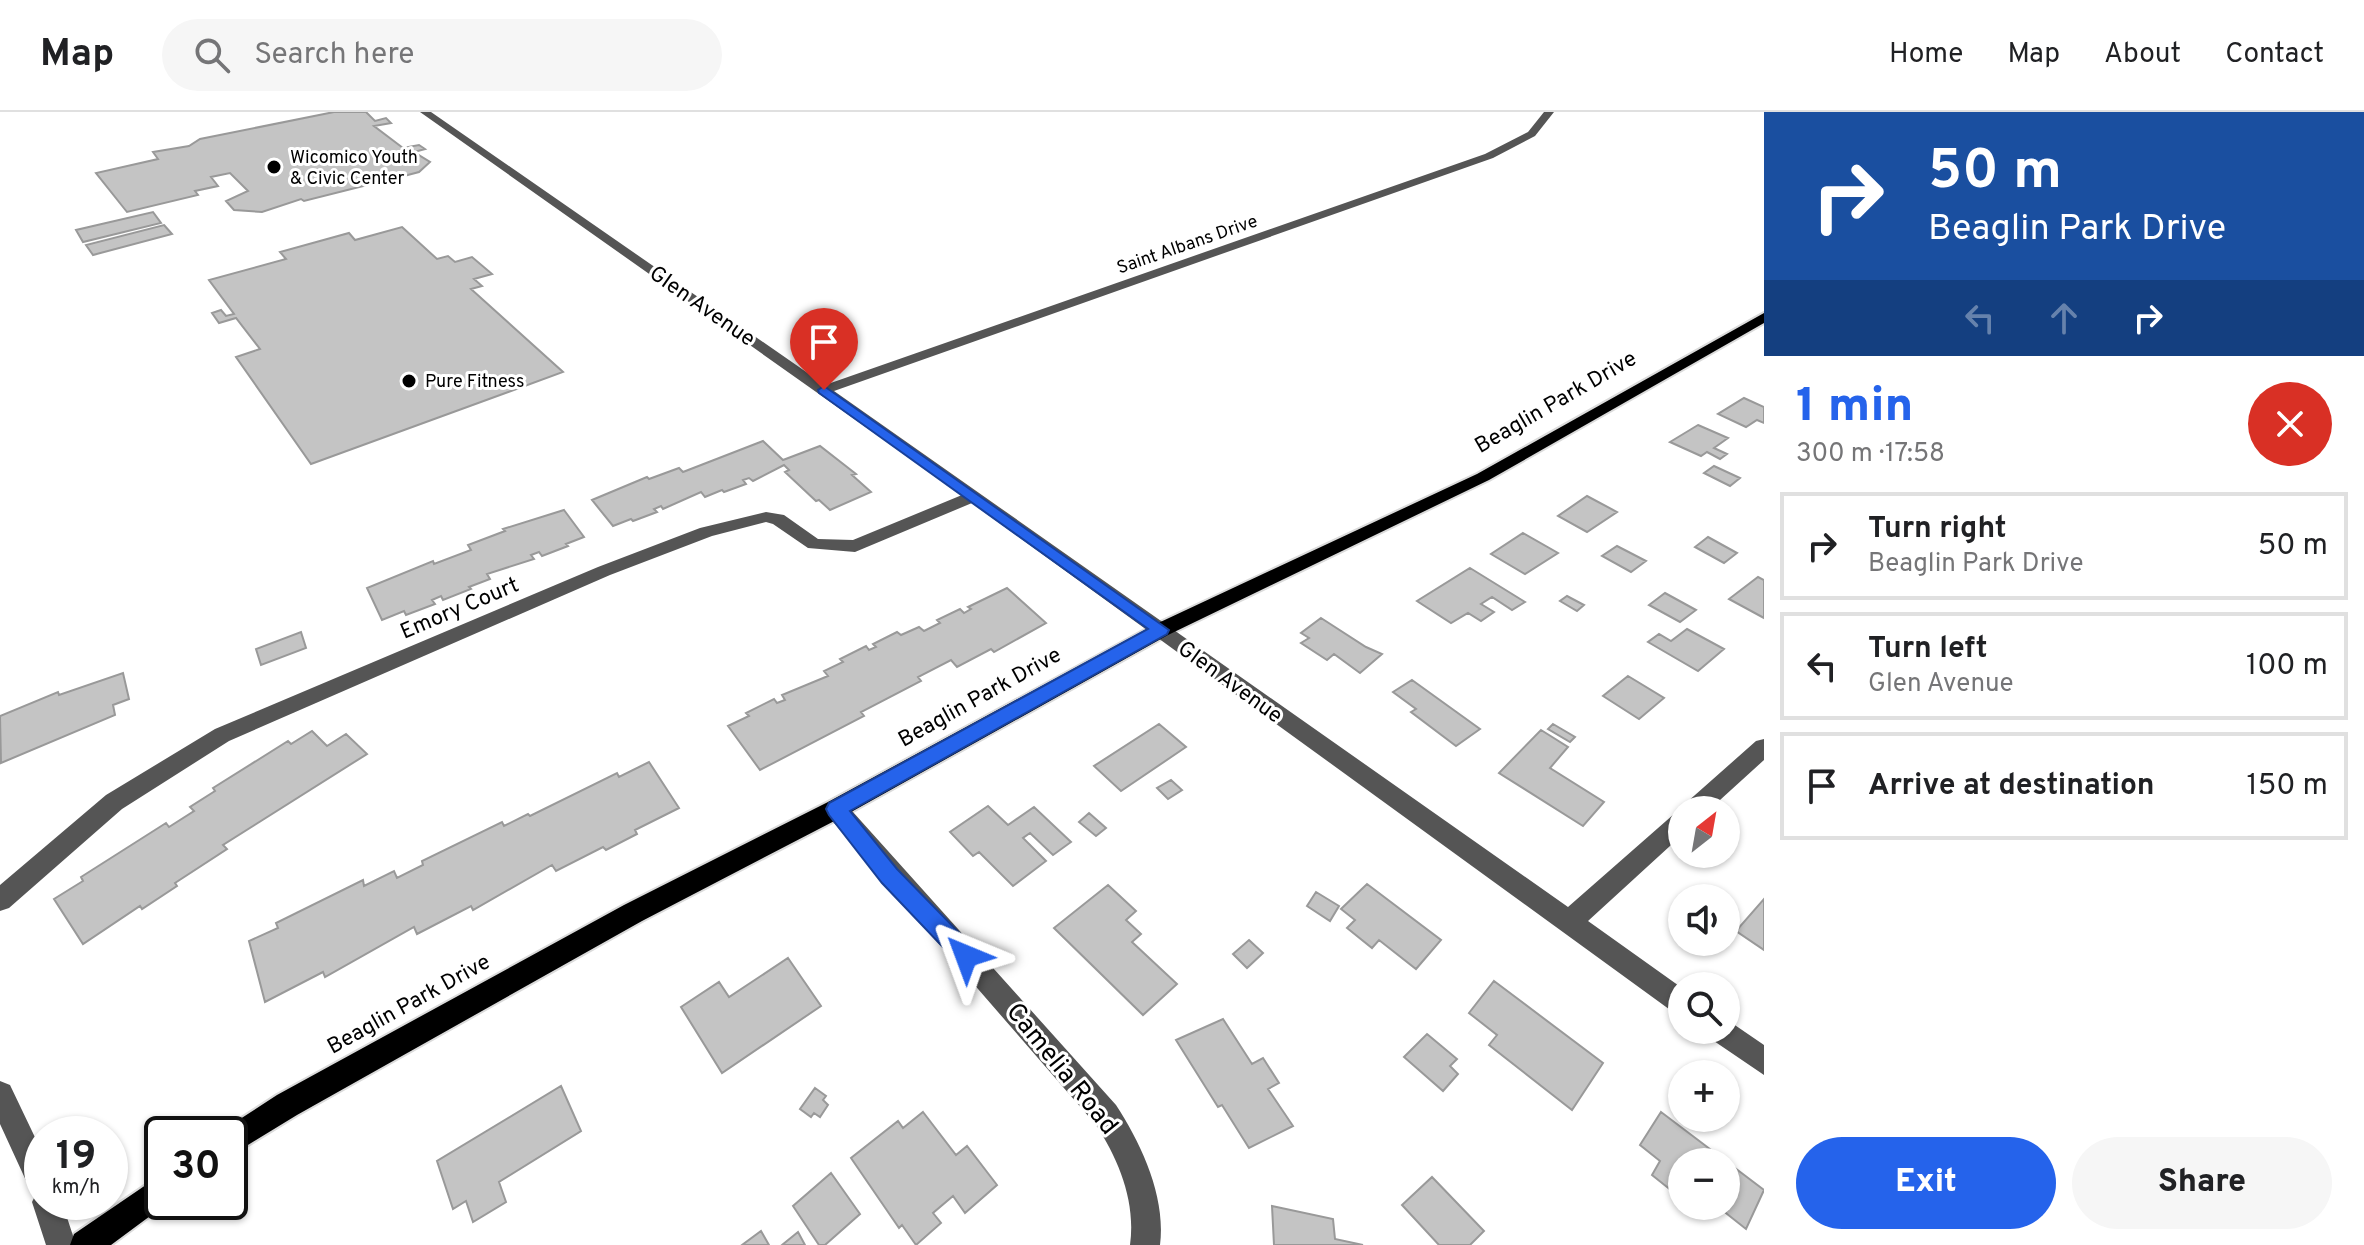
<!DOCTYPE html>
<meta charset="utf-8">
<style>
:root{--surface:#fff;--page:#f6f6f6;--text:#202124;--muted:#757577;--line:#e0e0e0;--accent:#2563eb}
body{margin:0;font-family:Overpass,sans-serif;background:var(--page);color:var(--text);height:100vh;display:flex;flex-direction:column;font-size:30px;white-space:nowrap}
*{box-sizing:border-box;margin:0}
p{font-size:26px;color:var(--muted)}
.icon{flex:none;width:44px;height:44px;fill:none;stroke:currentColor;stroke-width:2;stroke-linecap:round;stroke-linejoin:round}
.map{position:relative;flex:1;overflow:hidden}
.details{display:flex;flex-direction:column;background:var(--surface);width:600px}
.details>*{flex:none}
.top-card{background:#1a4fa0;color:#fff;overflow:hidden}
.needle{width:52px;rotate:31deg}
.controls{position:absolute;left:1668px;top:684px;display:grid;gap:16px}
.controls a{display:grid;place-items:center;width:72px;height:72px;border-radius:50%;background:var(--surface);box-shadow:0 2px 6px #0004;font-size:40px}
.speed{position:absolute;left:24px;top:1004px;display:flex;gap:16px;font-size:40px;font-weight:700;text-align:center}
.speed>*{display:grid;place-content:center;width:104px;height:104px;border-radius:50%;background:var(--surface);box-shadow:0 2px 6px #0004;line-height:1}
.speed small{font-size:20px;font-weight:400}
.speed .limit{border:4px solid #111;border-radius:12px;background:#fff;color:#111}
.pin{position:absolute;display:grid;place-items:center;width:68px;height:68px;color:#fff;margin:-82px -34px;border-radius:50% 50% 50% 0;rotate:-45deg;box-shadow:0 0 8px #0007}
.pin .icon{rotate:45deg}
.me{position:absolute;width:88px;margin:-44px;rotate:316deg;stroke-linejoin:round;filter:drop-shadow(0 0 6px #0008)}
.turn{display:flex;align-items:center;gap:28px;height:168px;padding:0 32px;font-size:36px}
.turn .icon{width:104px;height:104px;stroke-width:2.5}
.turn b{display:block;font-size:56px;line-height:68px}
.lanes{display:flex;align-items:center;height:76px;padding:0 32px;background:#0003;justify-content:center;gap:40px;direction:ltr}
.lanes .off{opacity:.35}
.round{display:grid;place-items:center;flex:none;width:84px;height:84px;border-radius:42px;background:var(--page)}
.head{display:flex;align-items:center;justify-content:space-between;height:136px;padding:0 32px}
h1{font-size:48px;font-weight:800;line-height:60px;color:var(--accent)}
.primary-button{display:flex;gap:16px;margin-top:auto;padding:16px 32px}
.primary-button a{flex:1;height:92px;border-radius:48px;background:var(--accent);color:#fff;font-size:32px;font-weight:800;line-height:92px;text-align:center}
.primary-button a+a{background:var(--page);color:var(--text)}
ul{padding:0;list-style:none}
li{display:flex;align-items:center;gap:24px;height:108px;margin:0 16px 12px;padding:0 16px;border:4px solid var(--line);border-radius:0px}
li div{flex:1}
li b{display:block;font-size:30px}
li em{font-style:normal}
header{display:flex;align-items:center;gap:48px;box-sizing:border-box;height:112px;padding:0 40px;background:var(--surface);border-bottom:2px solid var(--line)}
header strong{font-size:38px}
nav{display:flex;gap:44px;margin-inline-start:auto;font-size:28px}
.search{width:560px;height:72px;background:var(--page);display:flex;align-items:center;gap:20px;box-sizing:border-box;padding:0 28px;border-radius:44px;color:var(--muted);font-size:30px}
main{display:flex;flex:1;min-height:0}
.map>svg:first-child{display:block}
.building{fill:#c4c4c4;stroke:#999;stroke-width:2}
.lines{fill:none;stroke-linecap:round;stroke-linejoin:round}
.major-casing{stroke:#dbdbdb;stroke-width:4}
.minor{fill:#555;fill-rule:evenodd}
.major{fill:#000;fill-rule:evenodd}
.route{fill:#2563eb;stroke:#184099;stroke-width:2}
.poi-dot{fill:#000;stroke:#fff;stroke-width:3}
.labels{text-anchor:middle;stroke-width:6;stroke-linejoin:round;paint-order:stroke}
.far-poi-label{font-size:18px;fill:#000;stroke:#fff;text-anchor:start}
.far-street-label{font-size:18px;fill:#000;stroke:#fff}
.street-label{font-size:22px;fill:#000;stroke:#fff}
.near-street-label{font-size:26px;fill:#000;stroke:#fff}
</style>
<header>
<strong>Map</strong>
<div class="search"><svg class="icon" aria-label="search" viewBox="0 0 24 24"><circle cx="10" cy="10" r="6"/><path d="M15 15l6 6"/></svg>Search here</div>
<nav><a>Home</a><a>Map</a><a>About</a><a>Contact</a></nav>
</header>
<main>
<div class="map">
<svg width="1764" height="1133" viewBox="0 0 1764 1133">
<rect width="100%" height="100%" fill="#fff"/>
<!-- building -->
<path class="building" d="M 334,0 L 366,0 L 375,9 L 386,6 L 391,11 L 374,14 L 403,36 L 419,33 L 425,37 L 414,40 L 430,50 L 419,60 L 393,67 L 390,64 L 380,67 L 383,69 L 304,89 L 301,87 L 262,100 L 234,98 L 226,89 L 248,79 L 230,61 L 211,65 L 218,74 L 195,79 L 198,83 L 127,100 L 96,61 L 158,47 L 153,40 L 189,34 L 200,27 Z
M 153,100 L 161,111 L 83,130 L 76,118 Z
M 164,113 L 172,122 L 93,143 L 86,133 Z
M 402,115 L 437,147 L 448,144 L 455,150 L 472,145 L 492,162 L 474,167 L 482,174 L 471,177 L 563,260 L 311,352 L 236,245 L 260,237 L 236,206 L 219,211 L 212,201 L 221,198 L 226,204 L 234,202 L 209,168 L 286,147 L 280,140 L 349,121 L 355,128 Z
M 1744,286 L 1764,295 L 1764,311 L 1757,308 L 1746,315 L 1718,302 Z
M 1698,313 L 1728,326 L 1714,336 L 1727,342 L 1720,347 L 1707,340 L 1701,344 L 1670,330 Z
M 763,329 L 783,348 L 820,334 L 856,362 L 852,363 L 871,380 L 830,398 L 819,388 L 816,389 L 785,360 L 789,358 L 784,353 L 753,369 L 749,366 L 743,368 L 746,372 L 724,380 L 722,378 L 705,385 L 701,380 L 663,397 L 661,394 L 654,397 L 657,400 L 633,409 L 631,407 L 613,414 L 592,388 L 647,365 L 649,367 L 679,356 L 683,360 Z
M 1714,354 L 1740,366 L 1730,374 L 1704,361 Z
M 1587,384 L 1617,400 L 1587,420 L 1558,404 Z
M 564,398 L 584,425 L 566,432 L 568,434 L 542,444 L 539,440 L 531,443 L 534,447 L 487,462 L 490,467 L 469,475 L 471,477 L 443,488 L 441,484 L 432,488 L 435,492 L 406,503 L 404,499 L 382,508 L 367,476 L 433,449 L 434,452 L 471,438 L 468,433 L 505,419 L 503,417 Z
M 1523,421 L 1558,441 L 1525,462 L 1491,442 Z
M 1708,425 L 1737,441 L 1724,451 L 1695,435 Z
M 1617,434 L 1646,449 L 1631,460 L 1602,444 Z
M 1470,456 L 1525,490 L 1512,498 L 1492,485 L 1481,492 L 1494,500 L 1481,509 L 1468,501 L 1451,511 L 1417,489 Z
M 1758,465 L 1764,468 L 1764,506 L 1729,487 Z
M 1007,476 L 1046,511 L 994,540 L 991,537 L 957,555 L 951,548 L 918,565 L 921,569 L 861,600 L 864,604 L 760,658 L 728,614 L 749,604 L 746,601 L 774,587 L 777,591 L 785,588 L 782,583 L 828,564 L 824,559 L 843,550 L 840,547 L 866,534 L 869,538 L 876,535 L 873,532 L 897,520 L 901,523 L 919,515 L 924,519 L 940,511 L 937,508 L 960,497 L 964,501 L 971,497 L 968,495 Z
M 1665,481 L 1696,498 L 1680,510 L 1649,493 Z
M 1567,484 L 1584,493 L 1577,499 L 1560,489 Z
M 1321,506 L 1366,535 L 1382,542 L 1360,561 L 1334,542 L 1327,548 L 1301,531 L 1309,526 L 1301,521 Z
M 1687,517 L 1724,537 L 1698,559 L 1648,530 L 1659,522 L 1671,529 Z
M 301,520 L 306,536 L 261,553 L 256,537 Z
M 123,561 L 129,587 L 113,593 L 115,603 L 1,651 L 0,604 L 58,580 L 59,583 Z
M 1628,564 L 1664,586 L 1639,607 L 1603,584 Z
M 1412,568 L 1480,617 L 1456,634 L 1411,600 L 1416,597 L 1393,580 Z
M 1159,612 L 1186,635 L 1121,679 L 1094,654 Z
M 1553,612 L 1575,625 L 1570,630 L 1548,617 Z
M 1541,618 L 1568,635 L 1550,656 L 1604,690 L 1583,714 L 1499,661 Z
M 312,619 L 327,634 L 346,622 L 367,642 L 223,733 L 227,737 L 175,771 L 177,774 L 142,797 L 140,794 L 83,832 L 54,787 L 83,769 L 81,765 L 166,711 L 169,715 L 194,699 L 190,695 L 215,679 L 213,676 L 288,629 L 291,632 Z
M 649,650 L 679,696 L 635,718 L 637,722 L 606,738 L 603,735 L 556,759 L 552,753 L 473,798 L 471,794 L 417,822 L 414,815 L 325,865 L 323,860 L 265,890 L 249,829 L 278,816 L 276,811 L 363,768 L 364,774 L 394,759 L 397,766 L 423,753 L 422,749 L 502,710 L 504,714 L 528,702 L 530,704 L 617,661 L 619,665 Z
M 1171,668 L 1182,678 L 1168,687 L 1157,676 Z
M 988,694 L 1008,713 L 1034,695 L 1071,730 L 1053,743 L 1030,721 L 1023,726 L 1046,749 L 1013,774 L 979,740 L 973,744 L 950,720 Z
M 1089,701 L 1106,716 L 1096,724 L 1079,710 Z
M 1367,772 L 1441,828 L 1416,857 L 1379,828 L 1372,836 L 1347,816 L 1355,808 L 1341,797 Z
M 1108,773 L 1136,799 L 1126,808 L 1141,822 L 1132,830 L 1177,872 L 1143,903 L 1054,816 Z
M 1316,780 L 1339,794 L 1330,809 L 1307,794 Z
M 1764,787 L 1764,838 L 1736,819 Z
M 1249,828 L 1263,841 L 1247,856 L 1233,842 Z
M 788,846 L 821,894 L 722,961 L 681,895 L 719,870 L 729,885 Z
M 1494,869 L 1603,951 L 1572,998 L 1489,933 L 1497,923 L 1469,901 Z
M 1223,907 L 1252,952 L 1263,946 L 1279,971 L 1268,977 L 1293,1014 L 1249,1036 L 1222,993 L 1218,995 L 1176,928 Z
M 1427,922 L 1457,947 L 1450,954 L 1458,962 L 1443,979 L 1404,945 Z
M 561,974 L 581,1019 L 499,1070 L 506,1090 L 473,1110 L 466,1089 L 453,1097 L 437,1049 Z
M 815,976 L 826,984 L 823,988 L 828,993 L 820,1005 L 814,1001 L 811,1005 L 800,997 Z
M 923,1000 L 956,1043 L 967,1034 L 997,1073 L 965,1101 L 953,1084 L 933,1101 L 941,1111 L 916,1133 L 902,1113 L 899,1116 L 851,1046 L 898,1009 L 903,1016 Z
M 1661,1000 L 1764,1078 L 1746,1117 L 1717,1094 L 1726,1094 L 1726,1050 L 1682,1050 L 1682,1087 L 1652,1063 L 1660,1049 L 1640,1033 Z
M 831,1061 L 860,1102 L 825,1133 L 819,1133 L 793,1094 Z
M 1432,1065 L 1484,1119 L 1470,1133 L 1439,1133 L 1402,1093 Z
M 1272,1094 L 1333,1107 L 1335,1127 L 1363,1133 L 1274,1133 Z
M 761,1119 L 769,1133 L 742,1133 Z
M 798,1120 L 805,1133 L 782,1133 Z"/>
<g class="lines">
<!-- major casing -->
<g class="major-casing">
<path id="major" d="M 1764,201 L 1764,211 L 1489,368 L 1168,523 L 844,704 L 642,809 L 297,1003 L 230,1044 L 230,1022 L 220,1020 L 277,983 L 624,793 L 828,690 L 1154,513 L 1477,362 Z
M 162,1062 L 162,1090 L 169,1090 L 111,1133 L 70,1133 L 74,1122 Z"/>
</g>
<!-- minor -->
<path class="minor" d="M 420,0 L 431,0 L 825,273 L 1485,42 L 1528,20 L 1544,0 L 1554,0 L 1535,24 L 1493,46 L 834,279 L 1568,795 L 1674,702 L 1682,699 L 1682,723 L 1588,809 L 1682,876 L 1682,904 L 1673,900 L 972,391 L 855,440 L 808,436 L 773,412 L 766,410 L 712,424 L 610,463 L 229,629 L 122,697 L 9,796 L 0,799 L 0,773 L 106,683 L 215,617 L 598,455 L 700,416 L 766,400 L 784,403 L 818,427 L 853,428 L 962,383 Z
M 1764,627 L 1764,648 L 1709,698 L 1683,698 L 1686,691 L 1756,629 Z
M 836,688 L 844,690 L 1116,993 C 1142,1033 1166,1085 1160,1133 L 1130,1133 C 1136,1090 1119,1048 1096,1013 L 828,704 L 825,697 L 828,690 Z
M 1726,907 L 1764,933 L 1764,963 L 1711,927 L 1707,918 L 1726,918 Z
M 0,969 L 10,973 L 42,1040 L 42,1090 L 62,1090 L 76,1133 L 46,1133 L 32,1090 L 34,1086 L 0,1012 Z"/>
<!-- major -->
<use href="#major" class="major"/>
</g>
<!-- route -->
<path class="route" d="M 824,274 L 1169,518 L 1167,522 L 850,699 L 897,757 L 974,836 L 977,844 L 974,851 L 966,854 L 958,851 L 882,771 L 829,703 L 826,697 L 829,691 L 1148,517 L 819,281 L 818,278 Z"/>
<!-- markers -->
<g class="poi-dot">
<circle cx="274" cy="55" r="8"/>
<circle cx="409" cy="269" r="8"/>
</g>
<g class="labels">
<!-- far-poi labels -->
<g class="far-poi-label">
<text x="290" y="51">Wicomico Youth<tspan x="290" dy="21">&amp; Civic Center</tspan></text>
<text x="425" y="275">Pure Fitness</text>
</g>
<!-- far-street labels -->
<g class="far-street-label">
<text transform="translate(1187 132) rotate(-19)" y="6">Saint Albans Drive</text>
</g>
<!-- street labels -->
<g class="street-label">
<text transform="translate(703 193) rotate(35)" y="8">Glen Avenue</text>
<text transform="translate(1555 289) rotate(-30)" y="8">Beaglin Park Drive</text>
<text transform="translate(459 495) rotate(-23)" y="8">Emory Court</text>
<text transform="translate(1231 569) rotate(36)" y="8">Glen Avenue</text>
<text transform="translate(979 584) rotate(-29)" y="8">Beaglin Park Drive</text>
<text transform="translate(408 891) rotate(-29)" y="8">Beaglin Park Drive</text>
</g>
<!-- near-street labels -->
<g class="near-street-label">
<text transform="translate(1063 956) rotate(51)" y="9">Camelia Road</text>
</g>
</g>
</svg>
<div class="controls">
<a><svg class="needle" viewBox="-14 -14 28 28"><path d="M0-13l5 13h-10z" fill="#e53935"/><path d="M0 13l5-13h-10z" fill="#757577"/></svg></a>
<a><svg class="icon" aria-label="sound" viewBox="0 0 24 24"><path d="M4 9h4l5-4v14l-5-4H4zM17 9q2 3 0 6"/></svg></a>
<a><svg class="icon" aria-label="search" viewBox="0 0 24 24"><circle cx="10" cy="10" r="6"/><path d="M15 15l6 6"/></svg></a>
<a>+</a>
<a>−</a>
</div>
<div class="speed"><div>19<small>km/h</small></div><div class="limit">30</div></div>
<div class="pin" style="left:824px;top:278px;background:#d93025"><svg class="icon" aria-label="arrive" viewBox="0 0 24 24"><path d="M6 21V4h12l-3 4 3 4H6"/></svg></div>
<svg class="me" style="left:966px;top:844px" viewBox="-20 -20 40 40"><path d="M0-17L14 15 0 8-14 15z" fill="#2563eb" stroke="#fff" stroke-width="4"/></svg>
</div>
<section class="details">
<div class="top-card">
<div class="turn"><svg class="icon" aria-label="right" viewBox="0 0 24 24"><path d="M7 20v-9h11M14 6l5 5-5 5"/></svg><div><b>50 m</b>Beaglin Park Drive</div></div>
<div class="lanes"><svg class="icon off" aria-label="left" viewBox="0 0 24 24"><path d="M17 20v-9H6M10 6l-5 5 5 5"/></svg><svg class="icon off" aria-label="ahead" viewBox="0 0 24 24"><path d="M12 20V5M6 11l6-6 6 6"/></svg><svg class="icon" aria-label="right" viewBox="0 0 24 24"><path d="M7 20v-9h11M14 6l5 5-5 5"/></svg></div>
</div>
<div class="head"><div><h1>1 min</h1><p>300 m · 17:58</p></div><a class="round" style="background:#d93025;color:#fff"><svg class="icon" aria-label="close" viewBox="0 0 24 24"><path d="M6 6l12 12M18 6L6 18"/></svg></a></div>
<ul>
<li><svg class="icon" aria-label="right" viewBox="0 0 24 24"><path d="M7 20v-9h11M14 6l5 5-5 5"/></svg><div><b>Turn right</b><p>Beaglin Park Drive</p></div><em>50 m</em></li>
<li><svg class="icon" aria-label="left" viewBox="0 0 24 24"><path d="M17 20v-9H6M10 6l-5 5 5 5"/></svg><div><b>Turn left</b><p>Glen Avenue</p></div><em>100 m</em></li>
<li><svg class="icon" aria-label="arrive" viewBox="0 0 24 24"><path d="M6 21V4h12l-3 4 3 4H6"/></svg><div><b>Arrive at destination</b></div><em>150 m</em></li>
</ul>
<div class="primary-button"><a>Exit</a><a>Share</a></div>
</section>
</main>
